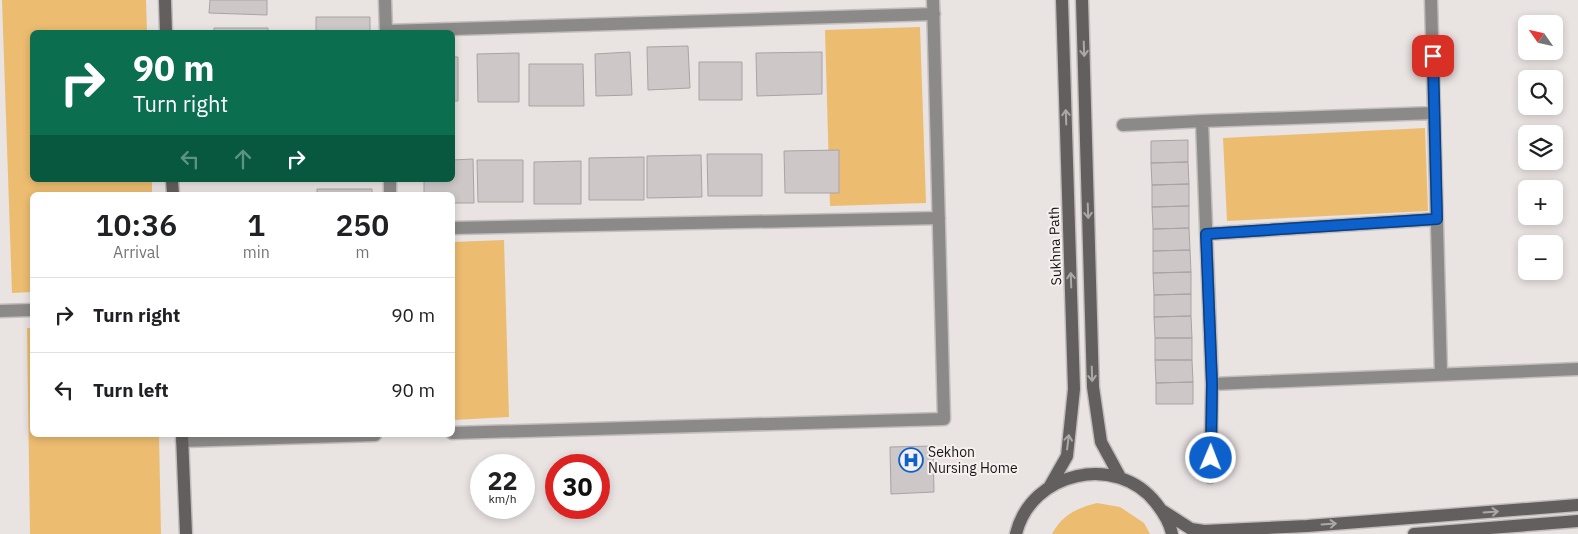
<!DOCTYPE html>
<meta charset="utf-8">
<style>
:root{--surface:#fff;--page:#f2f2f2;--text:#202124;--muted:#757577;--line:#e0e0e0}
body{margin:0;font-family:"IBM Plex Sans",sans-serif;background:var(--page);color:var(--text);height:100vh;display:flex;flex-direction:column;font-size:19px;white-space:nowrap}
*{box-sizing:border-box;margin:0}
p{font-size:16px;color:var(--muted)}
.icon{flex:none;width:28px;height:28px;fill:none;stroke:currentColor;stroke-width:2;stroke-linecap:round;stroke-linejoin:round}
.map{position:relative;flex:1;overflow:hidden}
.drawer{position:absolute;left:30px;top:192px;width:425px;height:245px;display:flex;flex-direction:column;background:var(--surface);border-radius:8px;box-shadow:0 2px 8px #0003}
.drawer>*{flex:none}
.guide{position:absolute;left:30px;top:30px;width:425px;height:152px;border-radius:8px;box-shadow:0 2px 8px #0003;background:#0b6e4f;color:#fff;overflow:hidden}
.needle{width:32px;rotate:304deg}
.fabs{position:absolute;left:1518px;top:15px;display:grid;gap:10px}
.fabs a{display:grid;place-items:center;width:45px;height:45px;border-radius:8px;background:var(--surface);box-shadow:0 2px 8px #0003;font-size:25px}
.speed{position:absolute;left:470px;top:454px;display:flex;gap:10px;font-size:25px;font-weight:700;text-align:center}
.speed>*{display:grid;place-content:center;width:65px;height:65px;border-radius:50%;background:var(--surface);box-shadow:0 2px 8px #0003;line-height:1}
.speed small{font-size:12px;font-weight:400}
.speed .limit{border:8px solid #d22;background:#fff;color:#111}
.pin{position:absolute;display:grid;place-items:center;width:42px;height:42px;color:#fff;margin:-21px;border-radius:10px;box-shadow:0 2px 8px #0006}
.me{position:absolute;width:55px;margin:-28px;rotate:1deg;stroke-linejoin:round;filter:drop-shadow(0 0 4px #0008)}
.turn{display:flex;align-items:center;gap:18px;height:105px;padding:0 20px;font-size:22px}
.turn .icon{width:65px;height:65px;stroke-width:2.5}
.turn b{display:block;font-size:35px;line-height:42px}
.lanes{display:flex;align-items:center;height:48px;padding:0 20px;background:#0003;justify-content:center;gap:25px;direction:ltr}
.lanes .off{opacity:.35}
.eta{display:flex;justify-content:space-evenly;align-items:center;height:85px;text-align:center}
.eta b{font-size:30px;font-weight:600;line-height:35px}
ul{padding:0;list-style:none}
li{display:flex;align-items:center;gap:15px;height:75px;padding:0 20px;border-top:1px solid var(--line)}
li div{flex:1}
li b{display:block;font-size:19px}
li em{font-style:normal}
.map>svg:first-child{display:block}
.green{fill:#ecbc70}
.building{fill:#cdc7c8;stroke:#a9a3a5}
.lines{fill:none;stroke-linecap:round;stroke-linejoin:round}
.street-casing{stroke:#c3bebd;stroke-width:15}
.secondary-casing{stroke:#c3bebd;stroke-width:15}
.street{stroke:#8c8a89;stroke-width:12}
.secondary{stroke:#625f5e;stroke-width:12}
.oneway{stroke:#aca8a6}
.route-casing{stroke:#093f84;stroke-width:12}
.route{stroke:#0e61cb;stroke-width:9}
.labels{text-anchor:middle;stroke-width:4;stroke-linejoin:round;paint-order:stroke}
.street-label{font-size:14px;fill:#181616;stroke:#f6f0ef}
.poi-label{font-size:14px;fill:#181616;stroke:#f6f0ef;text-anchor:start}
</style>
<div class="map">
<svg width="1578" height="534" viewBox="0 0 1578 534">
<rect width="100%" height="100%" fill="#e9e3e2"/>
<!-- green -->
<path class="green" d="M 2,0 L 146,0 L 147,32 L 32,32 L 32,180 L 152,180 L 152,195 L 32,195 L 32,292 L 12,293 Z
M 920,27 L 926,203 L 830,206 L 825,30 Z
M 1425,128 L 1428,211 L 1227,221 L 1223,138 Z
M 504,240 L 509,417 L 453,420 L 453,242 Z
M 27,328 L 32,328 L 32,435 L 159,435 L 161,534 L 30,534 Z
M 1097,503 L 1120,507 L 1144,523 L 1150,534 L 1052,534 C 1062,515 1077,508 1097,503 Z"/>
<!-- building -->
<path class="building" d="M 210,0 L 267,0 L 267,15 L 209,13 Z
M 316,17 L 370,17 L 370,32 L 316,32 Z
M 214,28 L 268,28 L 268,32 L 214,32 Z
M 688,46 L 690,88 L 648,90 L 647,47 Z
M 630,52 L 632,95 L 596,96 L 595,54 Z
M 822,52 L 822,94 L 757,96 L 756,53 Z
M 519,53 L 519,102 L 478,102 L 477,54 Z
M 452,57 L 458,57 L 458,101 L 452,101 Z
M 699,62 L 742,62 L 742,100 L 699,100 Z
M 529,64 L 583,64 L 584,106 L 529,106 Z
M 1188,140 L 1188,162 L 1151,163 L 1151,141 Z
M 839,150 L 839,193 L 785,193 L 784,151 Z
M 707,154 L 762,154 L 762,196 L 708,196 Z
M 701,155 L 702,197 L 647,198 L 647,156 Z
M 644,157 L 644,200 L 589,200 L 589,158 Z
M 473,159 L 474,203 L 452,203 L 452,195 L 424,195 L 424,180 L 452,180 L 452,160 Z
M 477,160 L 523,160 L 523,202 L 478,202 Z
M 581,161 L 581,204 L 534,204 L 534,162 Z
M 1188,162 L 1189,184 L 1152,185 L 1151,163 Z
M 1189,184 L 1189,206 L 1152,207 L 1152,185 Z
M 317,189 L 372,189 L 372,195 L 317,195 Z
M 1189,206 L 1189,228 L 1153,229 L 1152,207 Z
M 1189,228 L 1190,250 L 1153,251 L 1153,229 Z
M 1190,250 L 1191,272 L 1153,273 L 1153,251 Z
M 1191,272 L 1191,294 L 1154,295 L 1153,273 Z
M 1191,294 L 1191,316 L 1154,317 L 1154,295 Z
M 1191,316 L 1192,338 L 1155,338 L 1154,317 Z
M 1155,338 L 1192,338 L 1192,360 L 1155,360 Z
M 1155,360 L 1192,360 L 1193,382 L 1156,383 Z
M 1193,382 L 1193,404 L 1156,404 L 1156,383 Z
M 933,446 L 934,492 L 891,494 L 890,447 Z"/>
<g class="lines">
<!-- street casing -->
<g class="street-casing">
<path id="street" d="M 385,0 L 386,32
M 1431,0 L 1441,374
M 386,31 L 934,14
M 1202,121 L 1212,384 L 1210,477
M 1123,125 L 1202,121 L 1434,113
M 390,180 L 390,195
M 452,228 L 939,218
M 1206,234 L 1437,219
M 0,311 L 32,310
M 1212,384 L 1578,369
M 452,433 L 944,419 L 933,0
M 182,441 L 375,435"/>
</g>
<!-- secondary casing -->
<g class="secondary-casing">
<path id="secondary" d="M 165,0 L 166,32
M 1082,0 L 1093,387 L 1101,442 L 1120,477
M 172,180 L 173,195
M 182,435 L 186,534
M 1050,486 L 1067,456 L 1074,389 L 1062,0
M 1163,511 L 1191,529 L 1204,531 L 1307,526 L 1578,505
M 1016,534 C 1031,471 1117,453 1156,503 C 1163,512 1170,523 1172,534
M 1414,534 L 1578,521"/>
</g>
<!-- street -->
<use href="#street" class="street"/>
<!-- secondary -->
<use href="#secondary" class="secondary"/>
</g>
<!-- one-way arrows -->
<defs><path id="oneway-shaft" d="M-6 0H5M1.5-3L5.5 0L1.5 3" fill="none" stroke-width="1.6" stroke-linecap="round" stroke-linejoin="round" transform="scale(1.25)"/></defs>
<g class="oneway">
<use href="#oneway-shaft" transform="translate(1084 49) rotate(88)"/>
<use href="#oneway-shaft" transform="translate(1066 117) rotate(-92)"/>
<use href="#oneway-shaft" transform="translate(1088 211) rotate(88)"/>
<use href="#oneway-shaft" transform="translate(1071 280) rotate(-92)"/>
<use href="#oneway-shaft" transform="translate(1092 374) rotate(88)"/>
<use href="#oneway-shaft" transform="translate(1068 442) rotate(-83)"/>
<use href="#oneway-shaft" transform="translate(1491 512) rotate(-4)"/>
<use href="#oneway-shaft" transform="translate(1329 524) rotate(-4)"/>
</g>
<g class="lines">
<!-- route casing -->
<g class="route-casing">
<path id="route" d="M 1211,458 L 1212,384 L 1206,234 L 1437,219 L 1433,56"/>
</g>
<!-- route -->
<use href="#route" class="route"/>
</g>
<!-- icons -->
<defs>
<g id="hospital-ring" transform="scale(1.25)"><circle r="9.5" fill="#f6f0ef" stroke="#0e61cb" stroke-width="1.5"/><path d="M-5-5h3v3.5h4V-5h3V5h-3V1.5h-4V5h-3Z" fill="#0e61cb"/></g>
</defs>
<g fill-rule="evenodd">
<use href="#hospital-ring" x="911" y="460"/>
</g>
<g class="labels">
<!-- street labels -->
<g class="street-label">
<text transform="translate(1055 246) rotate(-92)" y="5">Sukhna Path</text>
</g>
<!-- poi labels -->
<g class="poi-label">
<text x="928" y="457">Sekhon<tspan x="928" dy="16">Nursing Home</tspan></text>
</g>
</g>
</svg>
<div class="fabs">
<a><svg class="needle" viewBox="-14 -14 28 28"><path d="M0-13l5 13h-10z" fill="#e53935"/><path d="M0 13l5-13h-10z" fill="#757577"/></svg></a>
<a><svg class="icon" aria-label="search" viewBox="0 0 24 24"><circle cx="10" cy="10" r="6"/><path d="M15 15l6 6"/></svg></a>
<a><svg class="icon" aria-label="layers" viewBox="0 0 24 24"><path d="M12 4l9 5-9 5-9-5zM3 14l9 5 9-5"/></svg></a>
<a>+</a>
<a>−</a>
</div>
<div class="speed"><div>22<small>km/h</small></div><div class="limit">30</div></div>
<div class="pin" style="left:1433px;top:56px;background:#d93025"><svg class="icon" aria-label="arrive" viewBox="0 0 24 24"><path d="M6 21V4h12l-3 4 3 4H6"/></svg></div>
<svg class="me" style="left:1211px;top:458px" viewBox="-20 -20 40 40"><circle r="17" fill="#0e61cb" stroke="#fff" stroke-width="3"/><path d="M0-11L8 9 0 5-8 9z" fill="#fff"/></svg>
<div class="guide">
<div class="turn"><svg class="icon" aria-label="right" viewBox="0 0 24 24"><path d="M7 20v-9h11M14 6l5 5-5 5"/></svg><div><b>90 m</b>Turn right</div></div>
<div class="lanes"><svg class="icon off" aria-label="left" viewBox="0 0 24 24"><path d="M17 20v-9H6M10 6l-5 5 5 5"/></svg><svg class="icon off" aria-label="ahead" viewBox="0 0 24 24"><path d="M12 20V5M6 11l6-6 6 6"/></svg><svg class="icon" aria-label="right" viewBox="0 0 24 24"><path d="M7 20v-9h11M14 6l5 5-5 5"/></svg></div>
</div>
<section class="drawer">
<div class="eta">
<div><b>10:36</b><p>Arrival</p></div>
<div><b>1</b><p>min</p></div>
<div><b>250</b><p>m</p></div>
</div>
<ul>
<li><svg class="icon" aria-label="right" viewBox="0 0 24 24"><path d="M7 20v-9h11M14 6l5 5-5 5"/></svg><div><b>Turn right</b></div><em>90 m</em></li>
<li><svg class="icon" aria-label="left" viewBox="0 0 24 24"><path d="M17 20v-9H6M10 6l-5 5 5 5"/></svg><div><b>Turn left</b></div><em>90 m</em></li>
</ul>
</section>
</div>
